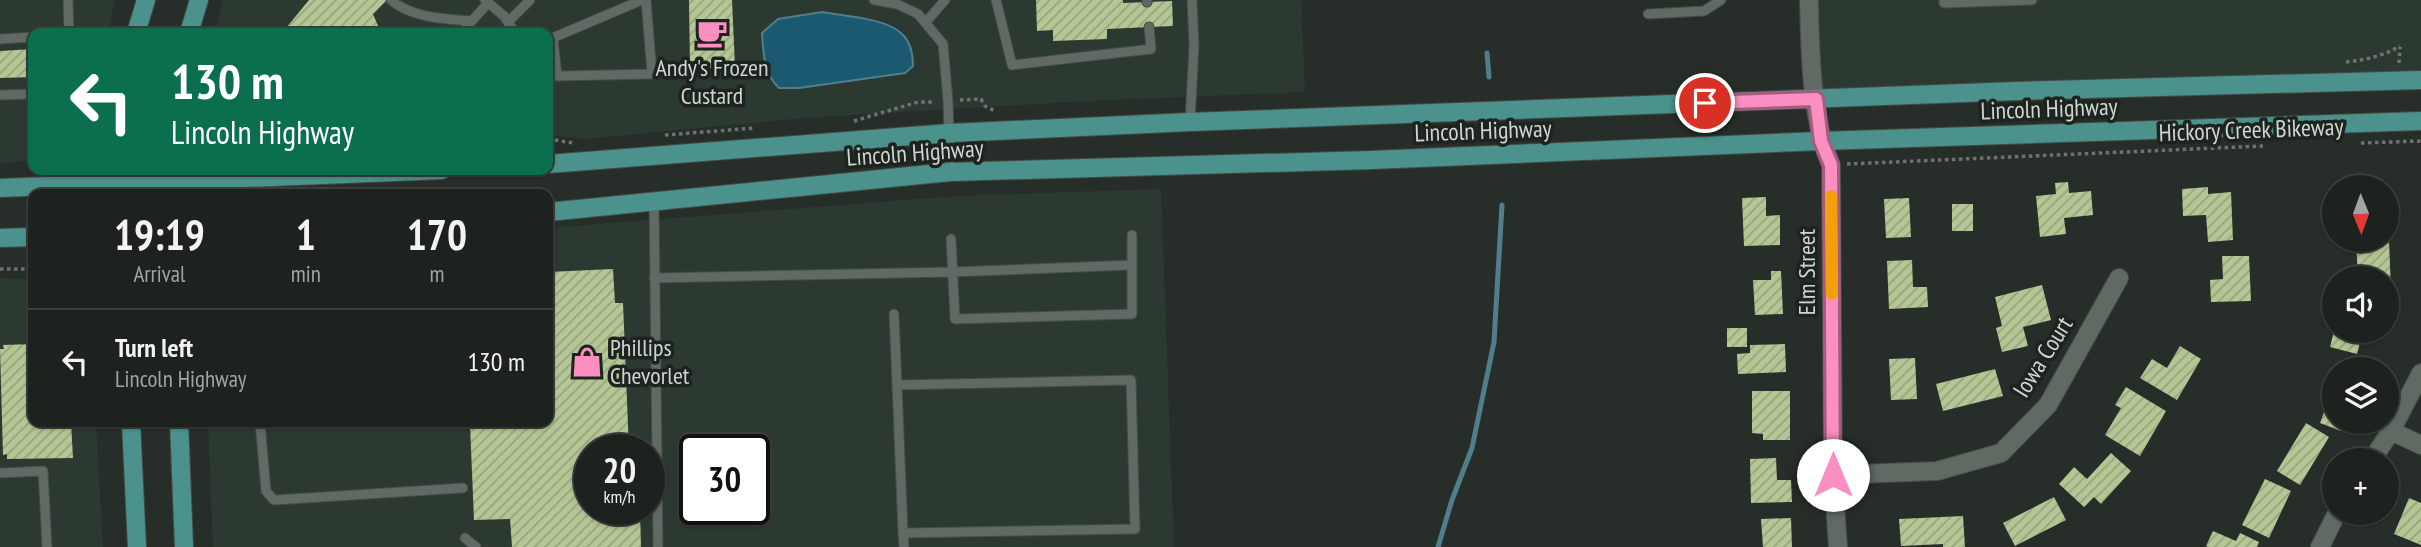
<!DOCTYPE html>
<style>
:root{--surface:#1d221f;--page:#2a2f2c;--text:#f1f3f6;--muted:#a0a4a4;--line:#3b3f3d}
body{margin:0;font-family:"PT Sans Narrow",sans-serif;background:var(--page);color:var(--text);height:100vh;display:flex;flex-direction:column;font-size:26px;white-space:nowrap}
*{box-sizing:border-box;margin:0}
p{font-size:23px;color:var(--muted)}
.icon{flex:none;width:38px;height:38px;fill:none;stroke:currentColor;stroke-width:2;stroke-linecap:round;stroke-linejoin:round}
.map{position:relative;flex:1;overflow:hidden}
.details{position:absolute;left:28px;top:189px;width:525px;height:238px;display:flex;flex-direction:column;background:var(--surface);border-radius:14px;box-shadow:0 2px 5px #0004,0 0 0 2px var(--line)}
.details>*{flex:none}
.banner{position:absolute;left:28px;top:28px;width:525px;height:147px;border-radius:14px;box-shadow:0 2px 5px #0004,0 0 0 2px var(--line);background:#0b6e4f;color:#fff;overflow:hidden}
.needle{width:46px;rotate:179deg}
.tools{position:absolute;left:2322px;top:175px;display:grid;gap:14px}
.tools a{display:grid;place-items:center;width:77px;height:77px;border-radius:50%;background:var(--surface);box-shadow:0 2px 5px #0004,0 0 0 2px var(--line);font-size:35px}
.speed{position:absolute;left:574px;top:434px;display:flex;gap:14px;font-size:35px;font-weight:700;text-align:center}
.speed>*{display:grid;place-content:center;width:91px;height:91px;border-radius:50%;background:var(--surface);box-shadow:0 2px 5px #0004,0 0 0 2px var(--line);line-height:1}
.speed small{font-size:18px;font-weight:400}
.speed .limit{border:4px solid #111;border-radius:10px;background:#fff;color:#111}
.pin{position:absolute;display:grid;place-items:center;width:60px;height:60px;color:#fff;margin:-30px;border:4px solid #fff;border-radius:50%;box-shadow:0 2px 7px #0007}
.me{position:absolute;width:77px;margin:-38px;rotate:0deg;stroke-linejoin:round;filter:drop-shadow(0 0 5px #0008)}
.turn{display:flex;align-items:center;gap:24px;height:147px;padding:0 28px;font-size:32px}
.turn .icon{width:91px;height:91px;stroke-width:2.5}
.turn b{display:block;font-size:49px;line-height:60px}
.eta{display:flex;justify-content:space-evenly;align-items:center;height:119px;text-align:center}
.eta b{font-size:42px;font-weight:700;line-height:49px}
ul{padding:0;list-style:none}
li{display:flex;align-items:center;gap:21px;height:105px;padding:0 28px;border-top:2px solid var(--line)}
li div{flex:1}
li b{display:block;font-size:26px}
li em{font-style:normal}
.map>svg:first-child{display:block}
.built{fill:#2c3931;fill-rule:evenodd}
.water{fill:#1a596f;stroke:#517e8d;stroke-width:2}
.lines{fill:none;stroke-linecap:round;stroke-linejoin:round}
.stream{stroke:#517e8d;stroke-width:5}
.building{fill:url(#building-hatch)}
.lane-casing{stroke:#464b48;stroke-width:11}
.street-casing{stroke:#464b48;stroke-width:20}
.primary-casing{stroke:#464b48;stroke-width:20}
.path{stroke:#6d736f;stroke-width:3.5;stroke-dasharray:3.5 3.5;stroke-linecap:butt}
.lane{stroke:#616963;stroke-width:9}
.street{stroke:#616963;stroke-width:18}
.primary{stroke:#4b928d;stroke-width:18}
.route-casing{stroke:#a45d7e;stroke-width:18}
.route{stroke:#fc8fc2;stroke-width:12}
.slow{stroke:#f59e0b;stroke-width:12}
.labels{text-anchor:middle;stroke-width:7;stroke-linejoin:round;paint-order:stroke}
.poi-label{font-size:24px;fill:#d0d5d2;stroke:#1d2420}
.street-label{font-size:24px;fill:#d0d5d2;stroke:#1d2420}
</style>
<div class="map">
<svg width="2421" height="547" viewBox="0 0 2421 547">
<defs>
<pattern id="building-hatch" width="6" height="6" patternUnits="userSpaceOnUse" patternTransform="scale(1.75)"><rect width="6" height="6" fill="#b3c693"/><path d="M-1 1l2-2M0 6l6-6M5 7l2-2" fill="none" stroke="#96a47e"/></pattern>
</defs>
<rect width="100%" height="100%" fill="#272e29"/>
<!-- built -->
<path class="built" d="M 0,0 L 115,0 L 108,33 L 33,33 L 33,159 L 0,164 Z
M 223,0 L 1301,0 L 1305,92 L 1086,101 L 803,118 L 586,139 L 548,135 L 548,33 L 216,33 Z
M 1818,0 L 2421,0 L 2421,73 L 1823,94 Z
M 1161,189 L 1174,547 L 213,547 L 208,422 L 548,422 L 548,228 L 957,196 ZM 590,450 L 649,450 L 649,509 L 590,509 ZM 695,450 L 754,450 L 754,509 L 695,509 Z
M 0,278 L 33,280 L 33,422 L 96,422 L 103,547 L 0,547 Z"/>
<!-- water -->
<path class="water" d="M 822,12 C 843,16 888,18 903,35 C 911,43 913,56 913,66 L 905,73 L 799,88 L 779,88 C 764,74 763,52 762,33 L 778,19 Z"/>
<g class="lines">
<!-- stream -->
<path class="stream" d="M 1487,53 L 1489,77
M 1438,547 L 1452,500 L 1472,448 L 1494,342 L 1502,205"/>
</g>
<!-- building -->
<path class="building" d="M 309,0 L 387,0 L 373,14 L 381,33 L 282,33 Z
M 689,0 L 732,0 L 735,67 L 690,68 Z
M 1036,0 L 1123,0 L 1123,3 L 1172,1 L 1173,26 L 1107,29 L 1107,39 L 1053,41 L 1053,30 L 1037,31 Z
M 33,49 L 33,77 L 0,78 L 0,51 Z
M 2068,182 L 2069,193 L 2091,191 L 2093,215 L 2064,218 L 2066,234 L 2040,237 L 2036,196 L 2056,194 L 2055,183 Z
M 2386,182 L 2386,187 L 2359,187 L 2359,183 Z
M 2208,187 L 2208,194 L 2231,192 L 2233,240 L 2208,242 L 2206,215 L 2183,216 L 2182,189 Z
M 1766,197 L 1766,216 L 1780,215 L 1780,245 L 1744,246 L 1742,198 Z
M 1909,198 L 1911,237 L 1886,238 L 1884,199 Z
M 1952,204 L 1973,204 L 1973,231 L 1952,231 Z
M 2356,240 L 2389,240 L 2391,291 L 2387,292 L 2387,278 L 2358,278 Z
M 2222,256 L 2249,256 L 2251,301 L 2211,302 L 2210,280 L 2223,279 Z
M 1912,260 L 1913,287 L 1927,287 L 1928,307 L 1889,309 L 1887,261 Z
M 613,269 L 615,303 L 623,303 L 629,450 L 590,450 L 590,509 L 640,509 L 641,547 L 512,547 L 510,519 L 474,520 L 470,425 L 484,424 L 484,422 L 548,422 L 548,272 Z
M 1771,271 L 1781,271 L 1783,314 L 1755,315 L 1753,280 L 1771,280 Z
M 2042,285 L 2051,320 L 2023,327 L 2028,346 L 2002,352 L 1996,328 L 2002,326 L 1995,297 Z
M 1727,328 L 1747,328 L 1747,347 L 1727,347 Z
M 2334,331 L 2363,331 L 2357,354 L 2330,347 Z
M 33,344 L 33,422 L 71,422 L 73,458 L 7,459 L 7,454 L 3,455 L 0,349 L 4,349 L 3,345 Z
M 1785,344 L 1786,372 L 1738,374 L 1737,354 L 1750,353 L 1750,345 Z
M 2180,346 L 2201,359 L 2177,400 L 2140,378 L 2152,359 L 2167,368 Z
M 1915,358 L 1917,399 L 1891,400 L 1889,359 Z
M 1995,369 L 2003,396 L 1943,411 L 1936,384 Z
M 2334,385 L 2334,422 L 2344,422 L 2341,431 L 2320,423 Z
M 2126,387 L 2166,411 L 2140,456 L 2105,435 L 2121,408 L 2115,405 Z
M 1752,391 L 1790,391 L 1790,440 L 1763,440 L 1763,434 L 1752,433 Z
M 2306,423 L 2329,437 L 2300,485 L 2277,471 Z
M 2111,453 L 2131,471 L 2101,504 L 2094,497 L 2084,507 L 2059,484 L 2074,467 L 2087,479 Z
M 1776,458 L 1777,480 L 1791,480 L 1792,502 L 1751,503 L 1750,459 Z
M 2265,479 L 2291,491 L 2269,538 L 2242,525 Z
M 2054,497 L 2066,520 L 2015,546 L 2003,523 Z
M 2409,498 L 2421,503 L 2421,545 L 2394,534 Z
M 1963,516 L 1965,547 L 1943,547 L 1943,544 L 1901,546 L 1899,519 Z
M 1791,518 L 1792,547 L 1763,547 L 1761,519 Z
M 2213,531 L 2236,541 L 2240,533 L 2259,542 L 2257,547 L 2209,547 L 2206,546 Z"/>
<g class="lines">
<!-- lane casing -->
<g class="lane-casing">
<path id="lane" d="M 68,0 L 69,33
M 391,0 C 412,18 445,19 472,21
M 485,0 L 504,16 L 515,33
M 874,0 L 897,4 L 918,14 L 943,44 L 948,101 L 950,172
M 996,0 L 1012,65 L 1151,49 L 1149,27
M 1147,0 L 1147,2
M 1944,0 L 1944,3 L 2032,0
M 1648,14 L 1704,11 L 1721,0
M 508,22 L 530,0
M 926,22 L 945,0
M 107,33 L 137,31
M 461,33 L 488,3
M 553,38 L 557,76 L 652,74 L 646,0
M 0,39 L 33,37
M 550,39 L 642,0
M 0,95 L 33,94
M 1190,122 L 1194,46 L 1192,0
M 654,200 L 658,547
M 951,239 L 955,319 L 1132,314 L 1132,235
M 654,278 L 953,272 L 1132,265
M 894,314 L 897,385 L 1131,380 L 1135,529 L 903,533 L 904,547
M 897,385 L 903,533
M 260,422 L 266,491 L 274,500 L 463,488
M 0,473 L 43,471 L 47,547
M 465,538 L 476,547"/>
</g>
<!-- street casing -->
<g class="street-casing">
<path id="street" d="M 1809,0 C 1810,50 1811,119 1831,165 L 1833,475 L 1838,547
M 2391,431 L 2421,445
M 2372,460 L 2391,431 L 2421,373
M 1833,475 L 1937,471 L 2001,453 L 2048,405 L 2119,278
M 2320,547 L 2337,513"/>
</g>
<!-- primary casing -->
<g class="primary-casing">
<path id="primary" d="M 136,33 L 146,0
M 189,33 L 199,0
M 548,164 L 950,133 L 1190,122 L 2017,91 L 2421,80
M 0,188 L 442,170
M 548,212 L 950,172 L 1372,160 L 1821,141 L 2421,121
M 0,238 L 33,237
M 131,422 L 137,547
M 179,422 L 184,547"/>
</g>
<!-- path -->
<path class="path" d="M 2346,62 C 2365,60 2383,56 2400,46
M 2399,63 L 2400,47
M 960,100 L 981,99 L 985,106 L 995,111
M 854,121 L 918,102 L 934,102
M 665,135 L 755,128
M 548,139 L 574,143
M 2361,143 L 2421,141
M 1847,164 L 2263,146
M 0,269 L 33,269"/>
<!-- lane -->
<use href="#lane" class="lane"/>
<!-- street -->
<use href="#street" class="street"/>
<!-- primary -->
<use href="#primary" class="primary"/>
</g>
<g class="lines">
<!-- route casing -->
<g class="route-casing">
<path id="route" d="M 1705,103 L 1816,99 L 1821,141 L 1831,165 L 1833,475"/>
</g>
<!-- route -->
<use href="#route" class="route"/>
<!-- slow -->
<path class="slow" d="M 1831,196 L 1832,294"/>
</g>
<!-- icons -->
<defs>
<g id="cafe-bare" transform="scale(2.415)"><path d="M-5.5-4.5H6V0H3Q3 3.5 0 3.5H-2.5Q-5.5 3.5-5.5 0ZM3-3.2v2h1.7v-2ZM-6 4.5H4V6H-6Z" fill="#fc8fc2" stroke="#1d2420" stroke-width="2.5" paint-order="stroke"/></g>
<g id="shop-bare" transform="scale(2.415)"><path d="M-5-2.5h2.3a2.7 3.5 0 0 1 5.4 0H5L5.5 6h-11ZM-1.5-2.5h3a1.5 2.3 0 0 0-3 0Z" fill="#fc8fc2" stroke="#1d2420" stroke-width="2.5" paint-order="stroke"/></g>
</defs>
<g fill-rule="evenodd">
<use href="#cafe-bare" x="712" y="33"/>
<use href="#shop-bare" x="587" y="362"/>
</g>
<g class="labels">
<!-- poi labels -->
<g class="poi-label">
<text x="712" y="76">Andy's Frozen<tspan x="712" dy="28">Custard</tspan></text>
<text x="610" y="356" text-anchor="start">Phillips<tspan x="610" dy="28">Chevorlet</tspan></text>
</g>
<!-- street labels -->
<g class="street-label">
<text transform="translate(2049 109) rotate(-2)" y="8">Lincoln Highway</text>
<text transform="translate(2251 130) rotate(-2)" y="8">Hickory Creek Bikeway</text>
<text transform="translate(1483 131) rotate(-2)" y="8">Lincoln Highway</text>
<text transform="translate(915 153) rotate(-4)" y="8">Lincoln Highway</text>
<text transform="translate(1807 272) rotate(-90)" y="8">Elm Street</text>
<text transform="translate(2043 357) rotate(-58)" y="8">Iowa Court</text>
</g>
</g>
</svg>
<div class="tools">
<a><svg class="needle" viewBox="-14 -14 28 28"><path d="M0-13l5 13h-10z" fill="#e53935"/><path d="M0 13l5-13h-10z" fill="#a0a4a4"/></svg></a>
<a><svg class="icon" aria-label="sound" viewBox="0 0 24 24"><path d="M4 9h4l5-4v14l-5-4H4zM17 9q2 3 0 6"/></svg></a>
<a><svg class="icon" aria-label="layers" viewBox="0 0 24 24"><path d="M12 4l9 5-9 5-9-5zM3 14l9 5 9-5"/></svg></a>
<a>+</a>
</div>
<div class="speed"><div>20<small>km/h</small></div><div class="limit">30</div></div>
<div class="pin" style="left:1705px;top:103px;background:#d93025"><svg class="icon" aria-label="arrive" viewBox="0 0 24 24"><path d="M6 21V4h12l-3 4 3 4H6"/></svg></div>
<svg class="me" style="left:1833px;top:475px" viewBox="-20 -20 40 40"><circle r="19" fill="#fff"/><path d="M0-13L10 11 0 6-10 11z" fill="#fc8fc2"/></svg>
<div class="banner">
<div class="turn"><svg class="icon" aria-label="left" viewBox="0 0 24 24"><path d="M17 20v-9H6M10 6l-5 5 5 5"/></svg><div><b>130 m</b>Lincoln Highway</div></div>
</div>
<section class="details">
<div class="eta">
<div><b>19:19</b><p>Arrival</p></div>
<div><b>1</b><p>min</p></div>
<div><b>170</b><p>m</p></div>
</div>
<ul>
<li><svg class="icon" aria-label="left" viewBox="0 0 24 24"><path d="M17 20v-9H6M10 6l-5 5 5 5"/></svg><div><b>Turn left</b><p>Lincoln Highway</p></div><em>130 m</em></li>
</ul>
</section>
</div>
